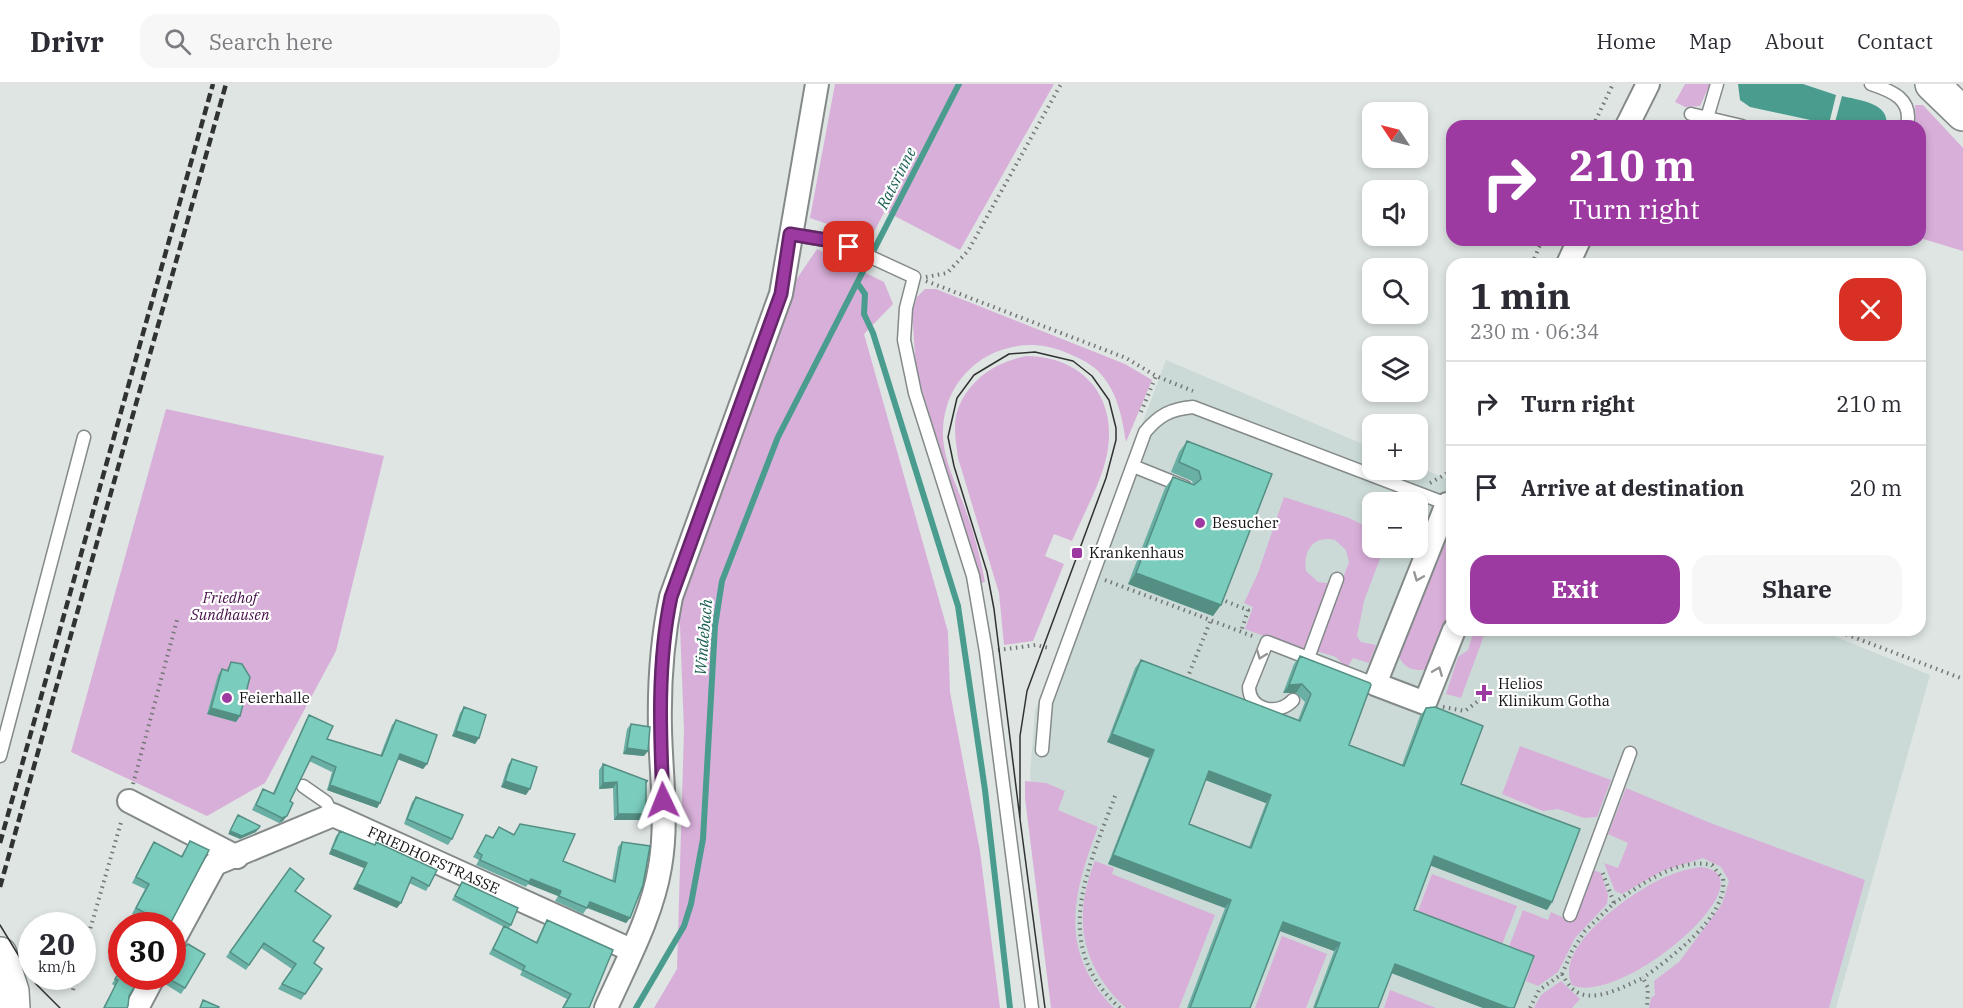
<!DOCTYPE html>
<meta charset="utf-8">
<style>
:root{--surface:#fff;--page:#f7f7f7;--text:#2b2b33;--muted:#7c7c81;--line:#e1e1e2;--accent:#9c3aa1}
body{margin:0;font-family:"IBM Plex Serif",serif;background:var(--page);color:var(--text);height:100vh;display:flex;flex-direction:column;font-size:22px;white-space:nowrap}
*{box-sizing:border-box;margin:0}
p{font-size:20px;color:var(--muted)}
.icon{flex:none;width:33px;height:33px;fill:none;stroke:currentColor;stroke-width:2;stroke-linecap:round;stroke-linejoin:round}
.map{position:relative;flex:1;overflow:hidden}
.details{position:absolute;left:1446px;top:174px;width:480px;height:378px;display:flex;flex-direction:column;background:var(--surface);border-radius:18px;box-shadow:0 3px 9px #0003}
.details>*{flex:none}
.guide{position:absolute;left:1446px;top:36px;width:480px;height:126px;border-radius:18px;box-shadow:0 3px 9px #0003;background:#9c3aa1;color:#fff;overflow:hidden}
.needle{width:39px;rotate:305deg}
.controls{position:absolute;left:1362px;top:18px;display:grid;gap:12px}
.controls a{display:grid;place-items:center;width:66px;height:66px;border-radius:12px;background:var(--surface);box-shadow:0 3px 9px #0003;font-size:30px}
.speed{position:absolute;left:18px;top:828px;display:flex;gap:12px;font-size:30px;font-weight:700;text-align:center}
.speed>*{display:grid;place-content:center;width:78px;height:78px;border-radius:50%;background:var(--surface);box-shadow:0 3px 9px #0003;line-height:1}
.speed small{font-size:15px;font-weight:400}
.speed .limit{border:9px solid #d22;background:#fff;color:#111}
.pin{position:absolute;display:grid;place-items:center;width:51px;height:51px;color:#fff;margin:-26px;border-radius:12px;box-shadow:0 3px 9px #0006}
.me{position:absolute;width:66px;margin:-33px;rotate:358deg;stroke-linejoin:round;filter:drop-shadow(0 0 4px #0008)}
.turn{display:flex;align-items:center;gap:21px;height:126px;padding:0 24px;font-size:27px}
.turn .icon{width:78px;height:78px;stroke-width:2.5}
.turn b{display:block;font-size:42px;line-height:51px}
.round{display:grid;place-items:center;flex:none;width:63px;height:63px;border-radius:18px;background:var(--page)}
.headline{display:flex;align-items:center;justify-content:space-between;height:102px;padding:0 24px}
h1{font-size:36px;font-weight:700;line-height:45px}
.cta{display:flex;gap:12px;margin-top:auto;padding:12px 24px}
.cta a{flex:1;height:69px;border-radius:18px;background:var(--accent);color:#fff;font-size:24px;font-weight:700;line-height:69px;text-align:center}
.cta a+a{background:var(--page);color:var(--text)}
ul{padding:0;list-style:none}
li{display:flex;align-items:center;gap:18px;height:84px;padding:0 24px;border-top:2px solid var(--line)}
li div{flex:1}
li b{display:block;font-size:22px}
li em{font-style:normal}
header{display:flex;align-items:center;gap:36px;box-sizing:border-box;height:84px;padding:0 30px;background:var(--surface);border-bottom:2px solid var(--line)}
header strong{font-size:28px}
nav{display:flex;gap:33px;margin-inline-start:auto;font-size:21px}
.search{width:420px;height:54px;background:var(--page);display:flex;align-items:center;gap:15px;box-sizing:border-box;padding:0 21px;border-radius:18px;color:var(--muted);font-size:22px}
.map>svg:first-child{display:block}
.built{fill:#cbdad7;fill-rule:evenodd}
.green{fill:#d8afd9}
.water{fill:#4a9d8e}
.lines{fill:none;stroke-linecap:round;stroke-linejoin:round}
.stream{stroke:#4a9d8e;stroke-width:6}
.lane-casing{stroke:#848a89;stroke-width:15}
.street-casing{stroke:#848a89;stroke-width:26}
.secondary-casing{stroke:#848a89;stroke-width:36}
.path{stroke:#737775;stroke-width:4;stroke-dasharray:1.5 4.5;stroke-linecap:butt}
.lane{stroke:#fff;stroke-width:12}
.street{stroke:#fff;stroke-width:22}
.secondary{stroke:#fff;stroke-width:33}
.tram{stroke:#313332;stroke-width:1.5}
.rail{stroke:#313332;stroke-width:4.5;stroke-dasharray:9 4.5;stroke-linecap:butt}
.wall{fill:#69afa3;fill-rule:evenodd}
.shaded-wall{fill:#558f84}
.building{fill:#7accbd;stroke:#558f84;stroke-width:1.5;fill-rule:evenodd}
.oneway{stroke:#959695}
.route-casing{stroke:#652669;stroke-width:15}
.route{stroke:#9c3aa1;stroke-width:10}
.poi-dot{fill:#9c3aa1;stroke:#fff;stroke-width:2}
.labels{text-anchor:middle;stroke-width:4.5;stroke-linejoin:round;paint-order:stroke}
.poi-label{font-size:15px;fill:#131514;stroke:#fff;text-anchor:start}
.park-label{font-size:15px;font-style:italic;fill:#47104b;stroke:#fff}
.street-label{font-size:15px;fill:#131514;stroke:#fff}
.water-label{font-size:16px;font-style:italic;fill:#1c5f55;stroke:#fff}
</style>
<header>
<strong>Drivr</strong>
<div class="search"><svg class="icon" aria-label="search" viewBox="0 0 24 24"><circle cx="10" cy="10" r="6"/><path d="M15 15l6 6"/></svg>Search here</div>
<nav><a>Home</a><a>Map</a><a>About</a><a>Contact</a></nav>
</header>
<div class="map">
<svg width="1963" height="924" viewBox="0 0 1963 924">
<rect width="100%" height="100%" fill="#dee5e3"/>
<!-- built -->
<path class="built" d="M 1166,276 L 1372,364 L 1372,386 L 1418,386 L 1418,383 L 1452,397 L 1452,546 L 1819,546 L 1930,591 L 1836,924 L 1057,924 L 1030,691 L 1035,627 ZM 1372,418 L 1418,418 L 1418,464 L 1372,464 Z"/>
<!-- green -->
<path class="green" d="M 835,0 L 1054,0 L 960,166 L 885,127 L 870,155 L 810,134 Z
M 1685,0 L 1710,0 L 1700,22 L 1685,23 L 1675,18 Z
M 1915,21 L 1923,21 L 1963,64 L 1963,167 L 1920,154 L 1920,42 L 1916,42 Z
M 817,165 L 884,198 L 893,220 L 864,250 L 948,548 L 950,608 L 980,767 L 1000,924 L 654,924 L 677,885 L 684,646 L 679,516 L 794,199 Z
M 925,205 L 936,205 L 1125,280 L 1152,296 L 1126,358 C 1122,332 1117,306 1098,287 C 1090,279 1077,273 1067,269 C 1008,243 942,284 943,350 C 943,373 955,398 963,419 C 973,445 980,471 985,498 L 978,500 L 916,285 L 912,227 L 917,213 Z
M 1027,272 C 1084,273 1118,314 1107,370 C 1102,397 1083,431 1072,457 L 1054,450 L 1045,472 L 1064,480 L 1033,557 L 1004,561 L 999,509 L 958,374 C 956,359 953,342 957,328 C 967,296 997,277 1027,272 Z
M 166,325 L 384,372 L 336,567 L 265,699 L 207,732 L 71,668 Z
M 1284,413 L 1349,434 L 1372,445 L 1372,464 L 1384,464 L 1364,517 L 1357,552 L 1361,558 L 1376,561 L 1369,579 L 1353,574 L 1347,584 L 1336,573 L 1316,567 L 1349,478 L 1346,466 L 1335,456 C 1313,451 1303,467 1306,487 L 1318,498 L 1327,499 L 1329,506 L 1305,567 L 1245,545 L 1253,523 L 1244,519 L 1258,489 Z
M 1452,446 C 1452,481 1459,567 1423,586 C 1410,587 1401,581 1398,569 L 1445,449 Z
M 1474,546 L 1486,546 L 1461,614 L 1446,610 L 1458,573 L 1468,566 Z
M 1520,662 L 1611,696 L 1597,733 L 1584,734 L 1558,725 L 1543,727 L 1502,710 Z
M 1025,697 L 1046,699 L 1065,707 L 1058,726 L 1098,743 C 1073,810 1057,866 1114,924 L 1051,924 L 1025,714 Z
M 1626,704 L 1713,740 L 1865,796 L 1829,924 L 1649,924 L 1651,914 L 1655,911 L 1654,897 L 1679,878 L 1722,820 L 1729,797 L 1721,783 L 1703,774 L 1662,787 L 1622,810 L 1615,807 L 1604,779 L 1618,784 L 1628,759 L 1608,750 Z
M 1095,777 L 1114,784 L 1112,790 L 1215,831 L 1179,924 L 1126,924 C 1081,882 1072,834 1095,777 Z
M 1701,783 C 1775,792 1621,924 1572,901 C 1553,863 1631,809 1661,795 C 1673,789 1687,785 1701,783 Z
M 1593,786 L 1601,789 L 1608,811 L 1607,820 L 1575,854 L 1558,888 L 1538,902 L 1526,897 L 1534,875 L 1508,865 L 1523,826 L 1548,836 L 1551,828 L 1573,838 Z
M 1432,790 L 1517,822 L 1501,863 L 1417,830 Z
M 1282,852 L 1327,870 L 1306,924 L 1255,924 Z
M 1561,897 L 1580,915 L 1572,924 L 1534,924 L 1541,911 Z
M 1390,906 L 1436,924 L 1384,924 Z"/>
<!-- water -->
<path class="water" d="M 1738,0 L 1803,0 L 1836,11 L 1829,40 L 1750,23 L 1740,16 Z
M 1842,12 C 1858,16 1891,19 1886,42 L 1834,42 Z"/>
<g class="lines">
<!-- stream -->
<path class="stream" d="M 858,200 L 865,210 L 864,230 L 873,249 L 958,522 L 985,706 L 1010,924
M 636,924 L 684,842 L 691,820 L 703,755 L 715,542 L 722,497 L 778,353 L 959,0"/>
<!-- lane casing -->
<g class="lane-casing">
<path id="lane" d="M 1871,0 C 1892,7 1913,15 1907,42
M 1691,30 L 1742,42
M 1707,34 L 1717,0
M 790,150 L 838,158 L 914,193 L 906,224 L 904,256 L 915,309 L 973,492 L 986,568 L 1032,924
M 1133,382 L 1185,403
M 1308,574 L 1337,495
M 1293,616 C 1279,632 1249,627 1249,603 L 1267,558 L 1375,600
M 1042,666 L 1046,618 L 1145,348 C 1159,331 1171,325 1193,323 L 1447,420
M 0,672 L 84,353
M 303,702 L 326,718 L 333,731
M 1570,831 L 1630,669"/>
</g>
<!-- street casing -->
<g class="street-casing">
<g id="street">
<path d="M 1627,42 L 1648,0"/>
<path d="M 1568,180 L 1579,156"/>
<path d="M 1452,422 L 1447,420 L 1375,600 L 1425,619 L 1454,546"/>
<path d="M 129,717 L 237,773"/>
<path id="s1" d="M 172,859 L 215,780 L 333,731 L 631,866"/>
<path d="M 137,924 L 154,892"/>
<path d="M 606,924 C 626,879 652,832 660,783 C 668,737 661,691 660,645 C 659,601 662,556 671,513 L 781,210 L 817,0"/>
</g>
</g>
<!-- secondary casing -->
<g class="secondary-casing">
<path id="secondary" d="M 1932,0 L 1963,30
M 0,870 L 12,907 L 13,924"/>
</g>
<!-- path -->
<path class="path" d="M 1593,42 L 1613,0
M 1532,180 L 1542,156
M 926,193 L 947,189 L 968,167 L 1061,0
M 926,197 L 1126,274 L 1156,292 L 1193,307
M 1141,328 L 1156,292
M 1430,399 L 1446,390 L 1452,381
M 1105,496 L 1255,553
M 1220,515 L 1248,526 L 1241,548
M 1835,546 L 1963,595
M 998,566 L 1036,561 L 1049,564
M 1187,595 L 1210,538
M 1443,623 L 1465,627 L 1486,611
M 133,700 L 177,536
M 1115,712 C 1088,785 1049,861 1120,924
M 1614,819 C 1641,801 1677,773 1712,781 L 1723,795 C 1728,833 1670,874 1643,894
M 82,873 L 122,735
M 1562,890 C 1565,895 1569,902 1574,906 C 1592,921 1625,902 1643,894 L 1648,904 L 1647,924
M 73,906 L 77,892
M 1530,924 L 1539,906 L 1562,890 L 1572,867 L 1585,847 L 1614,819 L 1602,787"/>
<!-- lane -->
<use href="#lane" class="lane"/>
<!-- street -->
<use href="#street" class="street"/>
<!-- secondary -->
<use href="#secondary" class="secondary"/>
<!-- tram -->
<path class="tram" d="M 1020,735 L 1020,652 L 1027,607 L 1106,394 L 1116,356 L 1116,344 L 1109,316 L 1092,292 L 1073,277 L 1035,268 L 1009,270 L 974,291 L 957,314 L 948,353 L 954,382 L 987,488 L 994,525 L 1020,735 L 1045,924
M 0,841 L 36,900 L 60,924"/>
<!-- rail -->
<path class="rail" d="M 0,759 L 213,0
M 0,803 L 226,0"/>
</g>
<!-- wall -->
<path class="wall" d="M 1187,357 L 1272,390 L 1213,532 L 1128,500 L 1165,404 L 1173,393 L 1193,400 L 1192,397 L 1171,388 L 1179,368 Z
M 1300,572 L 1349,661 L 1402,681 L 1420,632 L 1426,624 L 1461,700 L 1552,818 L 1547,826 L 1431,781 L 1414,826 L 1514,924 L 1483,924 L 1391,889 L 1378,924 L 1313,924 L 1334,867 L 1280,847 L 1250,924 L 1187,924 L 1225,824 L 1108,780 L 1149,674 L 1107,658 L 1135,584 L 1141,576 L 1298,636 L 1305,618 L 1296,609 L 1283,609 L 1294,580 ZM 1205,696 L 1266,719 L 1249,763 L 1189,740 Z
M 231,578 L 240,632 L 236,638 L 207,630 L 218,591 L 222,585 L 226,587 Z
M 464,623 L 479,654 L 475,660 L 452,652 L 460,629 Z
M 309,631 L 327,655 L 380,672 L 392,641 L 396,636 L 427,680 L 423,685 L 398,675 L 380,719 L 377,724 L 327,706 L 332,688 L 309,677 L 290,717 L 283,737 L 279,739 L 252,726 L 260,710 L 263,705 L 273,709 L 306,636 Z
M 631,640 L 644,672 L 623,670 L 627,645 Z
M 512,675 L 526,711 L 501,703 L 508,681 Z
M 603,680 L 648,697 L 646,700 L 646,730 L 642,736 L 614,736 L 613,704 L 599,705 L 599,686 Z
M 416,713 L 452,755 L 448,761 L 404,740 L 412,718 Z
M 520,740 L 563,777 L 612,797 L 618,763 L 622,758 L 630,834 L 626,839 L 587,824 L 583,830 L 555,817 L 558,812 L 528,800 L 526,803 L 476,781 L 479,776 L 473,773 L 486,751 L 492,754 L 499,743 L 514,750 Z
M 340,747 L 374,761 L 376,758 L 429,802 L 426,807 L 409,799 L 397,824 L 353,805 L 364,784 L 329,770 L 336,752 Z
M 190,757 L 169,842 L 145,842 L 147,838 L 132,830 L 145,805 L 132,799 L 150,764 L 154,758 L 181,772 Z
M 290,784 L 295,807 L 313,857 L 314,879 L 322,885 L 301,916 L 278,905 L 292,885 L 261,864 L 246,886 L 226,873 Z
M 462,798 L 511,841 L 509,844 L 536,858 L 544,841 L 547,836 L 589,924 L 562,924 L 567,915 L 520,891 L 522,887 L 489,870 L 504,843 L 452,816 Z
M 122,883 L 122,892 L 129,912 L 127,924 L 103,924 L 115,902 L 112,900 Z
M 167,892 L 172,892 L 185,904 L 181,910 L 165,900 Z"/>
<!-- shaded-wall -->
<path class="shaded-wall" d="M 1136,489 L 1221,521 L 1213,532 L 1128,500 Z
M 1302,600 L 1296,609 L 1283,609 L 1289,601 Z
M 211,624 L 240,632 L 236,638 L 207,630 Z
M 456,647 L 479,654 L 475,660 L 452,652 Z
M 1112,650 L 1154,666 L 1149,674 L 1107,658 Z
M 627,664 L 648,667 L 644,672 L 623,670 Z
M 400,670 L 427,680 L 423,685 L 397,675 Z
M 1209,687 L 1271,711 L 1266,719 L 1203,695 Z
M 505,697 L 530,705 L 526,711 L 501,703 Z
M 617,698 L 613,704 L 599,705 L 603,699 Z
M 330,701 L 380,719 L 377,724 L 327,706 Z
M 618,730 L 646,730 L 642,736 L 614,736 Z
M 287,732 L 283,737 L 279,739 L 282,734 Z
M 258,745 L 256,748 L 240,755 L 228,750 L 230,747 Z
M 332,765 L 367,779 L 364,784 L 329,770 Z
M 1113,771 L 1231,816 L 1225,824 L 1108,780 Z
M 1434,772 L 1552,818 L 1547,826 L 1429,781 Z
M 531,795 L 561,807 L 558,812 L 528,800 Z
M 357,800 L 401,819 L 397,824 L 353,805 Z
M 590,818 L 630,834 L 626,839 L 586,823 Z
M 1283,838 L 1340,859 L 1334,867 L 1277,846 Z
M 1395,880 L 1509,924 L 1483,924 L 1389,888 Z
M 44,892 L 64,892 L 70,894 L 67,898 Z"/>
<!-- building -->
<path class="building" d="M 1187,357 L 1272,390 L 1221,521 L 1136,489 L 1173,393 L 1194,401 L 1201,395 L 1199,387 L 1179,378 Z
M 1300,572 L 1370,599 L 1371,601 L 1349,661 L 1404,682 L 1426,624 L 1435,623 L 1483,642 L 1461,700 L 1580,745 L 1552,818 L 1434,772 L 1414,826 L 1534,872 L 1514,924 L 1509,924 L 1395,880 L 1378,924 L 1315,924 L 1340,859 L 1283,838 L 1250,924 L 1190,924 L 1231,816 L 1113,771 L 1154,666 L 1112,650 L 1141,576 L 1300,637 L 1311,610 L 1302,600 L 1289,601 ZM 1209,687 L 1271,711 L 1251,764 L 1189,740 Z
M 231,578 L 242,580 L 250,593 L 240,632 L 211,624 L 222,585 L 228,587 Z
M 464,623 L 486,631 L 479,654 L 456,647 Z
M 309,631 L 333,642 L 327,655 L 382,672 L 396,636 L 437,651 L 427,680 L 400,670 L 380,719 L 330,701 L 336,683 L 312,672 L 290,717 L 293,719 L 287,732 L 282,734 L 256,721 L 263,705 L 274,710 Z
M 631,640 L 650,643 L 648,667 L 627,664 Z
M 512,675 L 537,683 L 530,705 L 505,697 Z
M 603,680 L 648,697 L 646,697 L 646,730 L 618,730 L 617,698 L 603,699 Z
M 416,713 L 463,731 L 452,755 L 407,735 Z
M 238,731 L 260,742 L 258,745 L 242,752 L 230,747 Z
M 520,740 L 575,750 L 563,777 L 615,798 L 622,758 L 650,762 L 643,801 L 630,834 L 590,818 L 587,824 L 559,812 L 561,807 L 531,795 L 529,798 L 480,776 L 482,771 L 477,768 L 486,751 L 493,754 L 499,743 L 514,751 Z
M 340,747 L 375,761 L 376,758 L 437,786 L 429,802 L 412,793 L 401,819 L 357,800 L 367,779 L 332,765 Z
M 190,757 L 209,766 L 169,842 L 146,842 L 151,832 L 136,824 L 149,800 L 136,793 L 154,758 L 182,773 Z
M 290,784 L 304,795 L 295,807 L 331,832 L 313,857 L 324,864 L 314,879 L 322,885 L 305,910 L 282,900 L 296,880 L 264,859 L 249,881 L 230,868 Z
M 462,798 L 518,824 L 511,841 L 455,812 Z
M 547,836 L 613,866 L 589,924 L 563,924 L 571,910 L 523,886 L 525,882 L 493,865 L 504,842 L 537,859 Z
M 188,860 L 205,870 L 185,904 L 169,895 L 169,892 L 172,892 L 172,866 L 182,865 Z
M 122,884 L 122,892 L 141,892 L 129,912 L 128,922 L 127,924 L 104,924 L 118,896 L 115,895 Z
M 203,916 L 219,923 L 218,924 L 200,924 Z"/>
<!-- one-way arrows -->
<defs><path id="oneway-chevron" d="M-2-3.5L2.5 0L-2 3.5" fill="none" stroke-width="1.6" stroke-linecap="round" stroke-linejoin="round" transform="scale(1.5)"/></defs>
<g class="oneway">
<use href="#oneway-chevron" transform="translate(1418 493) rotate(112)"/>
<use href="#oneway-chevron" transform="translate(1261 571) rotate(111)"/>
<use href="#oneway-chevron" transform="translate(1438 587) rotate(-68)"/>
</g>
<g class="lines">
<!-- route casing -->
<g class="route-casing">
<path id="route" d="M 663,716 C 660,649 657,579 671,513 L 781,210 L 790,150 L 838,158 L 849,163"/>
</g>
<!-- route -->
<use href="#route" class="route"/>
</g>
<!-- markers -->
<g class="poi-dot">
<circle cx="1200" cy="439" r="6"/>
<rect x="1071" y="463" width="12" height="12" rx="3"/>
<path d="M1481 600h6v6h6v6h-6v6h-6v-6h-6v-6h6z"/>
<circle cx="227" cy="614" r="6"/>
</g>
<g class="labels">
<!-- poi labels -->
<g class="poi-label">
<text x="1212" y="444">Besucher</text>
<text x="1089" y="474">Krankenhaus</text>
<text x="1498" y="605">Helios<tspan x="1498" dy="17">Klinikum Gotha</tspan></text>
<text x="239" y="619">Feierhalle</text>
</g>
<!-- park labels -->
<g class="park-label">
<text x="230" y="519">Friedhof<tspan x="230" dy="17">Sundhausen</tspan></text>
</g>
<!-- street labels -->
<g class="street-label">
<text dy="5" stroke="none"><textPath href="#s1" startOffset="328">FRIEDHOFSTRASSE</textPath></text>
</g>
<!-- water labels -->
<g class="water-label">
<text transform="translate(896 94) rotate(-63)" y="6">Ratsrinne</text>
<text transform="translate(703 553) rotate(-85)" y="6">Windebach</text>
</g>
</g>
</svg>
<div class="controls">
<a><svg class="needle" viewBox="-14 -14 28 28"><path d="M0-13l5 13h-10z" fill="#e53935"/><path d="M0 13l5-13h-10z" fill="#7c7c81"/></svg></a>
<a><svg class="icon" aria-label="sound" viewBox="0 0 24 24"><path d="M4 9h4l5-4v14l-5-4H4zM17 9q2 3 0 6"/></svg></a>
<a><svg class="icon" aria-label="search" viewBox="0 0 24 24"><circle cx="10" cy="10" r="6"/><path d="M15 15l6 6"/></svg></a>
<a><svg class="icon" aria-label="layers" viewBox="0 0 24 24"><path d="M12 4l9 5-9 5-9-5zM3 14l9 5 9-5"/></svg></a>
<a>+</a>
<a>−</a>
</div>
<div class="speed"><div>20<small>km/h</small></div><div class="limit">30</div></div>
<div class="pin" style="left:849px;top:163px;background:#d93025"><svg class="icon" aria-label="arrive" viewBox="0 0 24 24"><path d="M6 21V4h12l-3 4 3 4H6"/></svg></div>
<svg class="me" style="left:663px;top:716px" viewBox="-20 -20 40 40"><path d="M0-17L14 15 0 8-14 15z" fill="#9c3aa1" stroke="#fff" stroke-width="4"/></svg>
<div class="guide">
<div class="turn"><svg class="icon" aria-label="right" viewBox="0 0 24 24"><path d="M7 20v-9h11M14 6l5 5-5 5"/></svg><div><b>210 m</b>Turn right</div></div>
</div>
<section class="details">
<div class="headline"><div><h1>1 min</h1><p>230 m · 06:34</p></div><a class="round" style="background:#d93025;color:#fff"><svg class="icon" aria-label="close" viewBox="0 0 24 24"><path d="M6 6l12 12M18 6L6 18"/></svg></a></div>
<ul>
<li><svg class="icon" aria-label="right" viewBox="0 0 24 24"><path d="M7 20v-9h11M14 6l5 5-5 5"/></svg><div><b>Turn right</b></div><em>210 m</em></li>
<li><svg class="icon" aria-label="arrive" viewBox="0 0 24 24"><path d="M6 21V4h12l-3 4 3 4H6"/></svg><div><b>Arrive at destination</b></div><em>20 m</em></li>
</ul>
<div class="cta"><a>Exit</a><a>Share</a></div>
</section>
</div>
